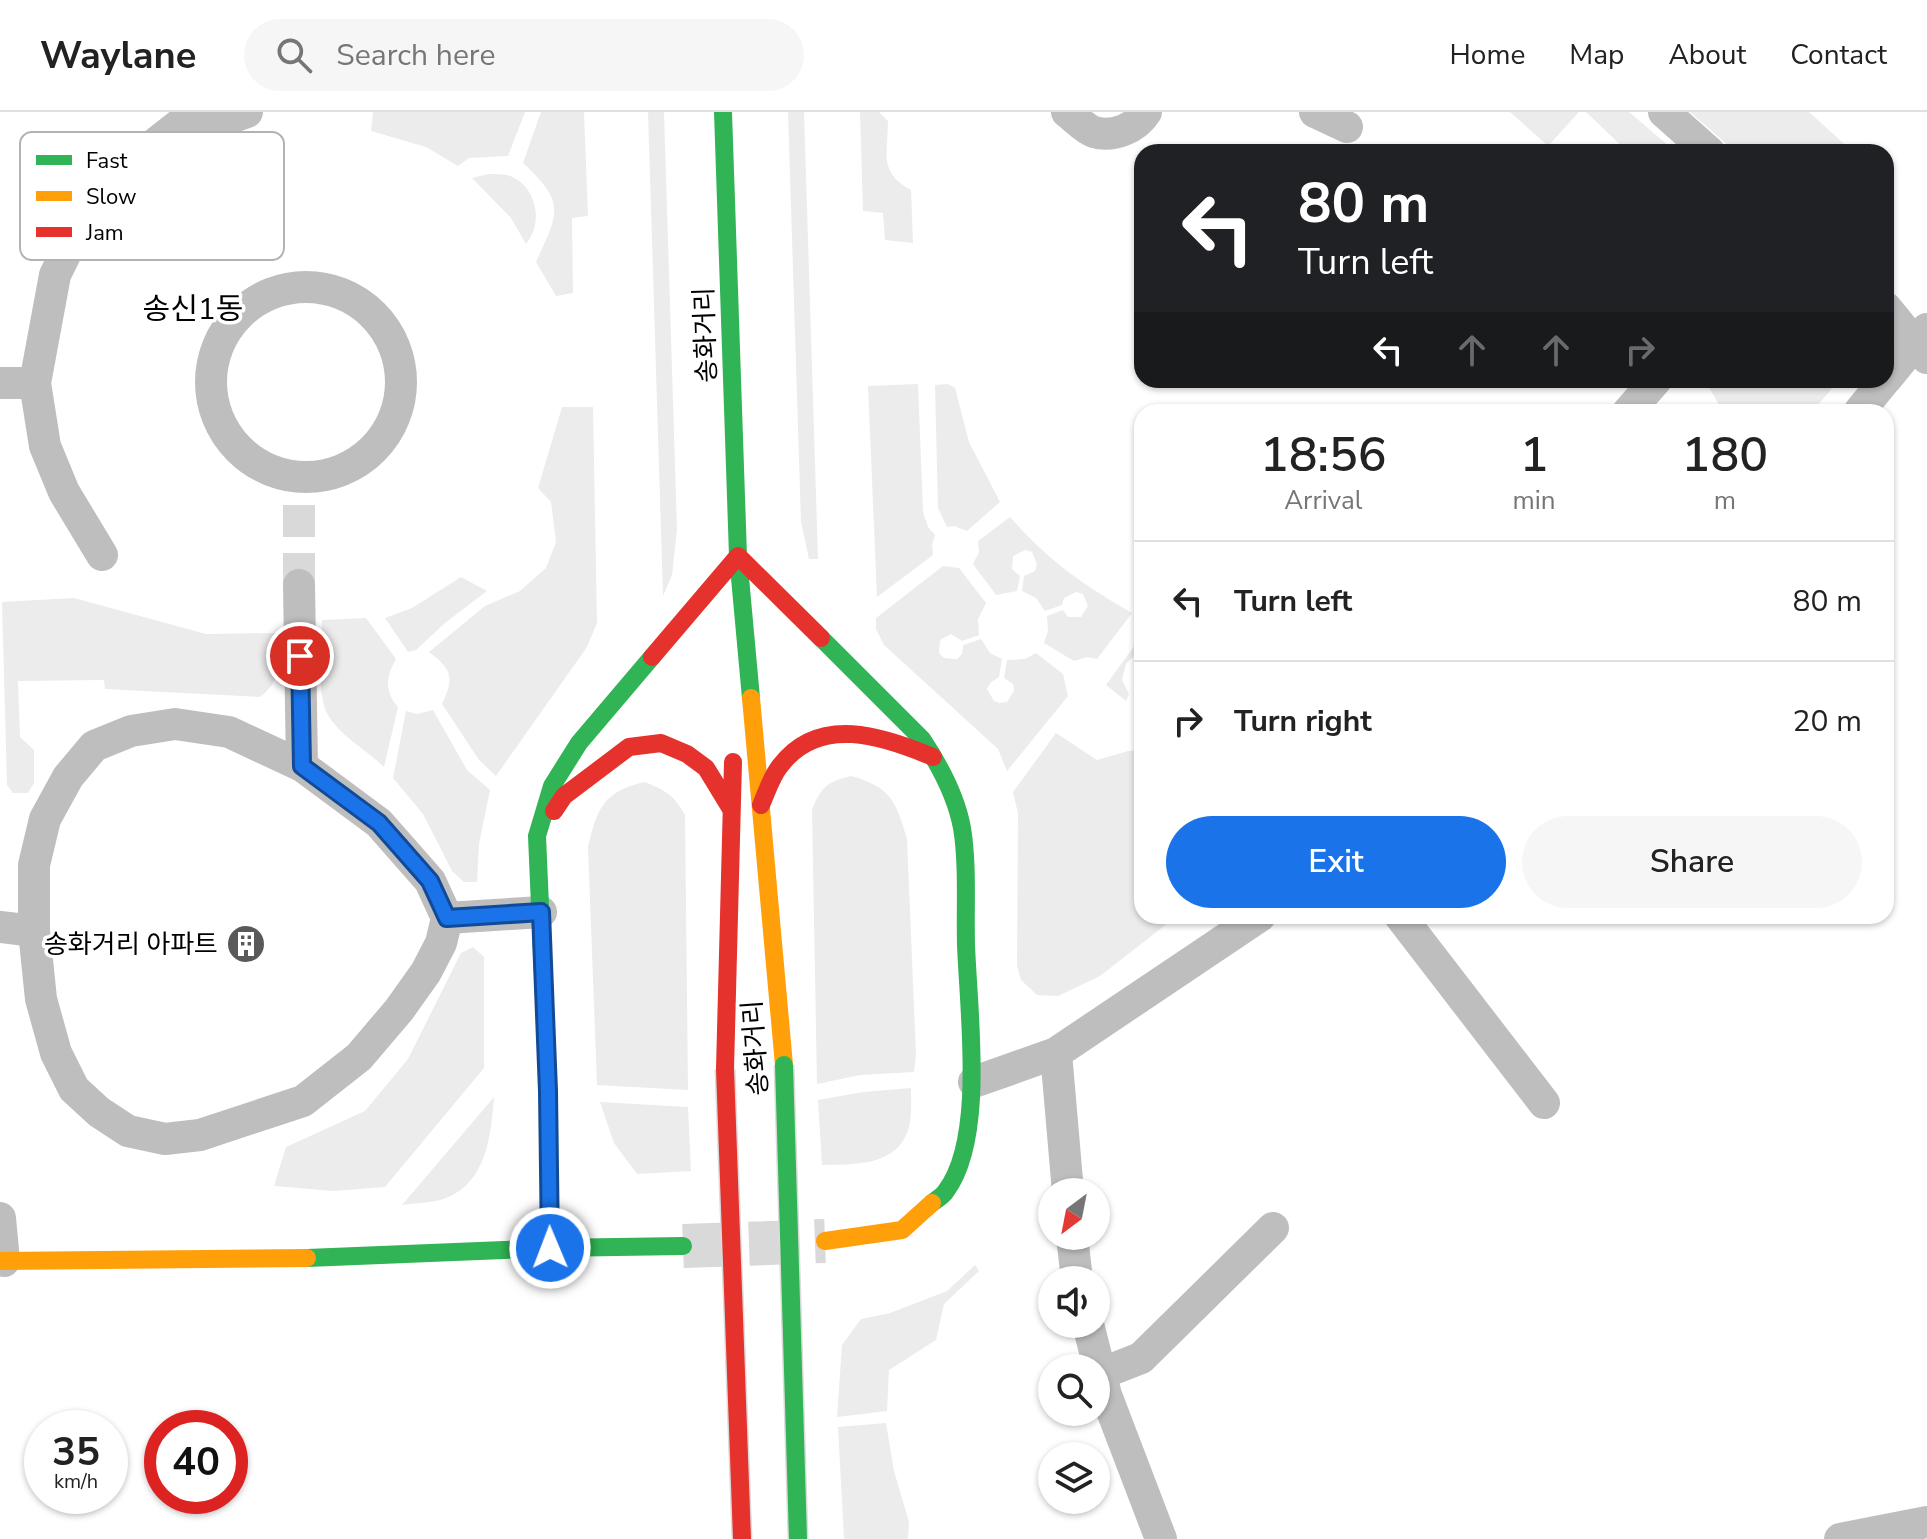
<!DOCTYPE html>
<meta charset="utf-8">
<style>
:root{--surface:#fff;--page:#f6f6f6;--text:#222;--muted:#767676;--line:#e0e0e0;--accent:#1a73e8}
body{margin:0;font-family:"Nunito Sans","Noto Sans KR",sans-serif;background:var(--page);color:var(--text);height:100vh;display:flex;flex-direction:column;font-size:30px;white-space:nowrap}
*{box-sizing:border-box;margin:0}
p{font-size:26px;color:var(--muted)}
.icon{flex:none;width:44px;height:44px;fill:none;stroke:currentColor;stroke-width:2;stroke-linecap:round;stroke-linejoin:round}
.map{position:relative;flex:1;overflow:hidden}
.side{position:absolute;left:1134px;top:292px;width:760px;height:520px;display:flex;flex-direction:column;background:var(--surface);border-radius:24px;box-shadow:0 2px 6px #0004}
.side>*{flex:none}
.hud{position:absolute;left:1134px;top:32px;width:760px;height:244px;border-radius:24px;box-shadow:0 2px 6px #0004;background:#202124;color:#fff;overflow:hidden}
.needle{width:52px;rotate:212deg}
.fabs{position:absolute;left:1038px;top:1066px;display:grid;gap:16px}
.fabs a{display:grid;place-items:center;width:72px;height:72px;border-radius:50%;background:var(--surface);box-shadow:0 2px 6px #0004;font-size:40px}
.speed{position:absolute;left:24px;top:1298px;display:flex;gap:16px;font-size:40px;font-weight:700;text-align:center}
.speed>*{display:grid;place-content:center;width:104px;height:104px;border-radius:50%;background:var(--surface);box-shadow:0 2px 6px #0004;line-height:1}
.speed small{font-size:20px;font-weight:400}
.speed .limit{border:12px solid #d22;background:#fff;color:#111}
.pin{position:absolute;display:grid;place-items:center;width:68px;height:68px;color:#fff;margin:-34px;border:4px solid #fff;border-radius:50%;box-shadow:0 2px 8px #0007}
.me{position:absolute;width:88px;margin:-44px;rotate:359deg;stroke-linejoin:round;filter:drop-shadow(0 0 6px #0008)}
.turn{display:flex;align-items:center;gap:28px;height:168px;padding:0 32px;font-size:36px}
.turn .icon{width:104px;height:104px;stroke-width:2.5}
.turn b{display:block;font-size:56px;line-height:68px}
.lanes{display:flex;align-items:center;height:76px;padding:0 32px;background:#0003;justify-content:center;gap:40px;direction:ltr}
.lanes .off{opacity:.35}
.eta{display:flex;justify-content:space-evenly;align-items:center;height:136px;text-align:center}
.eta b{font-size:48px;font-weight:600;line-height:56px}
.cta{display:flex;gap:16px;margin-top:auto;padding:16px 32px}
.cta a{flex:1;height:92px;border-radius:48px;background:var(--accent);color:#fff;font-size:32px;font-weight:600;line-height:92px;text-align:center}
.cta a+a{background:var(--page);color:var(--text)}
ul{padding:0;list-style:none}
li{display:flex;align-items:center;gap:24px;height:120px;padding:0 32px;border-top:2px solid var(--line)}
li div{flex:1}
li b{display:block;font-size:30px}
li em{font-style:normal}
header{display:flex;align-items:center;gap:48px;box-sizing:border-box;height:112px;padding:0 40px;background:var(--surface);border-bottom:2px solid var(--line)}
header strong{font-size:38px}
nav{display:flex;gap:44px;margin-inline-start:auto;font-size:28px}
.search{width:560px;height:72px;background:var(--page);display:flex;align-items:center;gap:20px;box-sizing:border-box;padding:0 28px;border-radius:44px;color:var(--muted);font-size:30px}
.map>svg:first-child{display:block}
.green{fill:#ececec}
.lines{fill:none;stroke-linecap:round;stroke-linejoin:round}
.street-tunnel{stroke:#d9d9d9;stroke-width:32;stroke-dasharray:32 16;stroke-linecap:butt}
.secondary-tunnel{stroke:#d9d9d9;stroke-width:44;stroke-dasharray:44 22;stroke-linecap:butt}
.street{stroke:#bebebe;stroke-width:32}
.fast{stroke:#30b455;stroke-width:18}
.slow{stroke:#ff9f0a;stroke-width:18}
.jam{stroke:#e5322d;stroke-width:18}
.fast-bridge-casing{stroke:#dbdbdb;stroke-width:21;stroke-linecap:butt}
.jam-bridge-casing{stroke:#dbdbdb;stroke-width:21;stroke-linecap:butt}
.fast-bridge{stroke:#30b455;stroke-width:18}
.jam-bridge{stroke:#e5322d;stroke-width:18}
.route-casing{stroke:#114b97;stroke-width:20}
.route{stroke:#1a73e8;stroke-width:14}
.labels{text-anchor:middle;stroke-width:7;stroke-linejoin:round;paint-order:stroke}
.street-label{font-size:26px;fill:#000;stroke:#fff}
.poi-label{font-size:26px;fill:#000;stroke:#fff;text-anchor:end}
.quarter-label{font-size:30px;fill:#000;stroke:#fff}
.key{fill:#fff;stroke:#b2b2b2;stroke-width:2}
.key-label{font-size:22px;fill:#000}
</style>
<header>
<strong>Waylane</strong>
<div class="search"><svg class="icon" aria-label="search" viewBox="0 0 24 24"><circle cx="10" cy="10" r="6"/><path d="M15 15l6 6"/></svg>Search here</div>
<nav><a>Home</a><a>Map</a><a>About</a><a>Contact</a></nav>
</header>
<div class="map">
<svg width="1927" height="1427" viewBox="0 0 1927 1427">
<rect width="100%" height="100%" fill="#fff"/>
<!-- green -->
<path class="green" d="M 373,0 L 525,0 L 508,44 L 469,46 L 458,54 L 426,35 L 371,19 Z
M 541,0 L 584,0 L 588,104 L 572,106 L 573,181 L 556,184 L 536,150 C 559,100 566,91 523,51 Z
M 648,0 L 664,0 L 677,418 L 672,463 L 663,484 Z
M 788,0 L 804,0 L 818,447 L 809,447 L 801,410 Z
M 860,0 L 879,0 L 888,9 C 888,42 878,60 911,78 L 913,131 L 885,128 L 883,101 L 863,99 Z
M 1510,0 L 1579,0 L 1548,34 Z
M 1586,0 L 1629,0 L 1676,40 L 1628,40 Z
M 1690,0 L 1809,0 L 1853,40 L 1736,40 Z
M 488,62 C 494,62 502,62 507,63 C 537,72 544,111 526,132 L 511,106 L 472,66 Z
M 1705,268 L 1839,268 L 1812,300 L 1723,300 Z
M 918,272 L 923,400 L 928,415 L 935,423 L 932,433 L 933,443 L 877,485 L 868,274 Z
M 948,272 L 955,276 L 969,330 L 1000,390 L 967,419 L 954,414 L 947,415 L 938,396 L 935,273 Z
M 562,295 L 593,295 L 597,511 L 587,535 L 496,664 L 479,648 L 442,592 C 454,566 453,558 429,540 L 485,494 L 520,479 L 546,456 L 556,430 L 551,390 L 538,376 Z
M 1010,405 C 1050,450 1081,471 1132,501 L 1097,547 L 1087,545 L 1074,549 L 1044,531 L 1048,519 L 1047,504 L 1063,498 L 1068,505 L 1081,505 L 1088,494 L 1083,482 L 1076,480 L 1064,486 L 1062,493 L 1045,499 L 1036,486 L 1022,479 L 1024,464 L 1035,459 L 1037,452 L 1032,440 L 1025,438 L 1013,444 L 1012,457 L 1020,464 L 1017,479 L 996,483 L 973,452 L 979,440 L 978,429 Z
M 943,454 L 959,456 L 986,491 L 978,507 L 979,523 L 962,529 L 951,522 L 940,528 L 939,541 L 944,546 L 957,547 L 962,542 L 963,533 L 981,527 L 990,541 L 1002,547 L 999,565 L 990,571 L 987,577 L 994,589 L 1000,591 L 1007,590 L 1014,579 L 1013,572 L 1004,566 L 1007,548 L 1025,547 L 1036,541 L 1063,562 L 1068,584 L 1007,659 L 998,637 L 884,533 L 876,517 L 876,506 Z
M 461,465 L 487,479 L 445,511 L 416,538 L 408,540 L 385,506 L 412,496 Z
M 74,486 L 206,522 L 278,521 C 277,548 283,568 260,585 L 105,577 L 104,568 L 18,569 L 20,625 L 34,638 L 34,671 L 28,681 L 13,681 L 7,673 L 2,490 Z
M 366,506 L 396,547 C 386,565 384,578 398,595 L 384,655 C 367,638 341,625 328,603 C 316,584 322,531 322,508 Z
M 1142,523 L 1142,541 L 1137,541 L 1126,552 L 1122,568 L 1129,582 L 1126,589 L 1106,573 Z
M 433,598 L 467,658 L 490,678 L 479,732 L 477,770 L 464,770 L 452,759 L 423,702 L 393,666 L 406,599 L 417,602 Z
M 1056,621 L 1097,648 L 1128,639 L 1142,638 L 1142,804 L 1177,804 L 1100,864 L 1058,884 L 1037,883 L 1021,868 L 1017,854 L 1018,701 L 1013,680 Z
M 851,664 C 891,675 896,689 907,727 L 916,943 L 914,960 L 860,963 L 817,972 L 812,698 C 821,674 828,670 851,664 Z
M 645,670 C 665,678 675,684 685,703 L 688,978 L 597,973 L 588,735 C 597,696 604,679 645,670 Z
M 473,835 L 484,845 L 484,956 L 385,1075 L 333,1079 L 274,1074 L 286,1035 L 365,999 L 408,947 L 461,841 Z
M 911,976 C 911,989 912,1003 909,1015 C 898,1055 855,1052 822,1053 L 818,988 L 863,980 Z
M 494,985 C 491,1023 487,1070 446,1086 C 433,1091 415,1091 402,1093 Z
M 600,990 L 688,995 L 691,1059 L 637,1062 L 614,1031 Z
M 975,1153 L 979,1159 L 944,1192 L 936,1228 L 889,1258 L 887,1299 L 837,1305 L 842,1233 L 861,1207 L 890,1201 L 947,1179 Z
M 886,1311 L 894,1359 L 909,1410 L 908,1427 L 844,1427 L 838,1315 Z"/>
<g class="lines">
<!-- street-tunnel -->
<path class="street-tunnel" d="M 299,393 L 299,473"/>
<!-- secondary-tunnel -->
<path class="secondary-tunnel" d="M 683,1134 L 825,1129"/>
<!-- street -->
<path class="street" d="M 1067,0 C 1075,6 1085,17 1094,20 C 1113,26 1136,16 1146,0
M 1315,0 L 1347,15
M 1664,0 L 1709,40
M211 270a95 95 0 1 1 190 0a95 95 0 1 1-190 0Z
M 1886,196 L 1927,246
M 1886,267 L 1927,217
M 0,271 L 35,271
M 1628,300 L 1656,268
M 1859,300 L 1885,268
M 102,443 L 64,380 L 45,334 L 35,271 L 55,163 L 82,108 L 124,56 L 184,9 L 228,7 L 247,0
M 299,473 L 302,654
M 175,612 L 229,620 L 302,654 L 379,711 L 430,769 L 447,806 L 441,831 L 426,860 L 399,898 L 359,945 L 303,989 L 200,1023 L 165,1027 L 128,1019 L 99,1000 L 74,977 L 56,941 L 41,887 L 34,819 L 34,753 L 45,707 L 68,665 L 94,634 L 131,619 Z
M 1400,804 L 1544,991
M 447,806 L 541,800
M 0,815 L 34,819
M 1056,941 L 1068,1080
M 974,970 L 1056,941 L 1260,804
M 0,1106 L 4,1149
M 1072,1124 L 1077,1168
M 1088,1212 L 1106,1283 L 1161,1427
M 1100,1262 L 1141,1246 L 1273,1116
M 1840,1427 L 1927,1410"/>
<!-- fast -->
<path class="fast" d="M 723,0 L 738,444 L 751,586
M 821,526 L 922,627 C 940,654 956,683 962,716 C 968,752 965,795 966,832 C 968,897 986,1026 946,1079 C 943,1084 936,1088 932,1091
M 550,1136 L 548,979 L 537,724 L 552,674 L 579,631 L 652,545
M 307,1146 L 550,1136 L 683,1134"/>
<!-- slow -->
<path class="slow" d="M 751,586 L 784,953
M 825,1129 L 902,1118 L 932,1091
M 0,1149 L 307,1146"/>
<!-- jam -->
<path class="jam" d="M 652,545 L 738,444 L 821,526
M 761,693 C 767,680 771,665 780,654 C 819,602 883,624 933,645
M 554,699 L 564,684 L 629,635 L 661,631 L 687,642 L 706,656 L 731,697
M 725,957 L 733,650"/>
<!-- fast-bridge casing -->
<g class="fast-bridge-casing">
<path id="fast-bridge" d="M 784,953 L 798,1427"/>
</g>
<!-- jam-bridge casing -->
<g class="jam-bridge-casing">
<path id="jam-bridge" d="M 725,957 L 742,1427"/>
</g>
<!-- fast-bridge -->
<use href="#fast-bridge" class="fast-bridge"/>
<!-- jam-bridge -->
<use href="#jam-bridge" class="jam-bridge"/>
</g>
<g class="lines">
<!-- route casing -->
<g class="route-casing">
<path id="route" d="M 300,544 L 302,654 L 379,711 L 430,769 L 447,806 L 541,800 L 548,979 L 550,1136"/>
</g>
<!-- route -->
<use href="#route" class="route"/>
</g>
<!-- icons -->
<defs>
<g id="building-disc" transform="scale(2)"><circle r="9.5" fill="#595959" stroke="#fff"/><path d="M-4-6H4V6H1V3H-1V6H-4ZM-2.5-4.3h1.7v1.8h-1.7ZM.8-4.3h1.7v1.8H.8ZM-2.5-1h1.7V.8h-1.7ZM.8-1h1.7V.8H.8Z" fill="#fff"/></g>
</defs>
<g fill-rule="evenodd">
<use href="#building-disc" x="246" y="832"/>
</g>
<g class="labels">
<!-- street labels -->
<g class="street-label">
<text transform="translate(705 223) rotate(-92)" y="9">송화거리</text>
<text transform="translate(755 936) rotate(-94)" y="9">송화거리</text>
</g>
<!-- poi labels -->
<g class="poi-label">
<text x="218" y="841">송화거리 아파트</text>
</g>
<!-- quarter labels -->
<g class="quarter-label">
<text x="193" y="207">송신1동</text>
</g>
</g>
<!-- legend -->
<rect x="20" y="20" width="264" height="128" rx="12" class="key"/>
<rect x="36" y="43" width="36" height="10" fill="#30b455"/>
<rect x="36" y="79" width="36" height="10" fill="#ff9f0a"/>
<rect x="36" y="115" width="36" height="10" fill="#e5322d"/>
<g class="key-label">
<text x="86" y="56">Fast</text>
<text x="86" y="92">Slow</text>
<text x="86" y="128">Jam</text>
</g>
</svg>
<div class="fabs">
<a><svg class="needle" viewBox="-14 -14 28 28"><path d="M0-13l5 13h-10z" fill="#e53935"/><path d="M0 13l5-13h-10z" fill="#767676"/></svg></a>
<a><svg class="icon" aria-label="sound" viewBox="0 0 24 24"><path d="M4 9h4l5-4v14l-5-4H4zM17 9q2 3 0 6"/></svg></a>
<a><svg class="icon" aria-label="search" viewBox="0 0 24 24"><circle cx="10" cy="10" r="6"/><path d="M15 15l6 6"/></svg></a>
<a><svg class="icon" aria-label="layers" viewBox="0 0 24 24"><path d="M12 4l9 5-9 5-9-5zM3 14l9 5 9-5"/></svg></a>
</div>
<div class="speed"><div>35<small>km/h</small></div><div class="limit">40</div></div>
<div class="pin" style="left:300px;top:544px;background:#d93025"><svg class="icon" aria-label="arrive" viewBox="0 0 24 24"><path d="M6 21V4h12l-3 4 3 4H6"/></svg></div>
<svg class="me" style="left:550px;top:1136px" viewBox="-20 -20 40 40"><circle r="17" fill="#1a73e8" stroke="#fff" stroke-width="3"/><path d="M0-11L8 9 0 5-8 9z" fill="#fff"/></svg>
<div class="hud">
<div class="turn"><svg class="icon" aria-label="left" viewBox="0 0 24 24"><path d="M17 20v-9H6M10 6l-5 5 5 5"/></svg><div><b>80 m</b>Turn left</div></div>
<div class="lanes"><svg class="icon" aria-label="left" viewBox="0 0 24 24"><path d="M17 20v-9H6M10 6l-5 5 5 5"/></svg><svg class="icon off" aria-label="ahead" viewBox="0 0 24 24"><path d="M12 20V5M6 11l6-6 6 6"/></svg><svg class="icon off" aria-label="ahead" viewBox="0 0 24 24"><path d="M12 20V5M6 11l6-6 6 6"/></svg><svg class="icon off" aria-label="right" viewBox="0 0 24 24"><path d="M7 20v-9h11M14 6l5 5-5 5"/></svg></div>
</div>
<section class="side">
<div class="eta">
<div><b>18:56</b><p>Arrival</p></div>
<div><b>1</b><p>min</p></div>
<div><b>180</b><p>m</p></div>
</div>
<ul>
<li><svg class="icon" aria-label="left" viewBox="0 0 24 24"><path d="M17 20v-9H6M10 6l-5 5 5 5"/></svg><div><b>Turn left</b></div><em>80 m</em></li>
<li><svg class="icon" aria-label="right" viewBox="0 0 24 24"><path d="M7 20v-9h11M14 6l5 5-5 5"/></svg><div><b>Turn right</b></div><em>20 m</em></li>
</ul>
<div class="cta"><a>Exit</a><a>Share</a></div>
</section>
</div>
